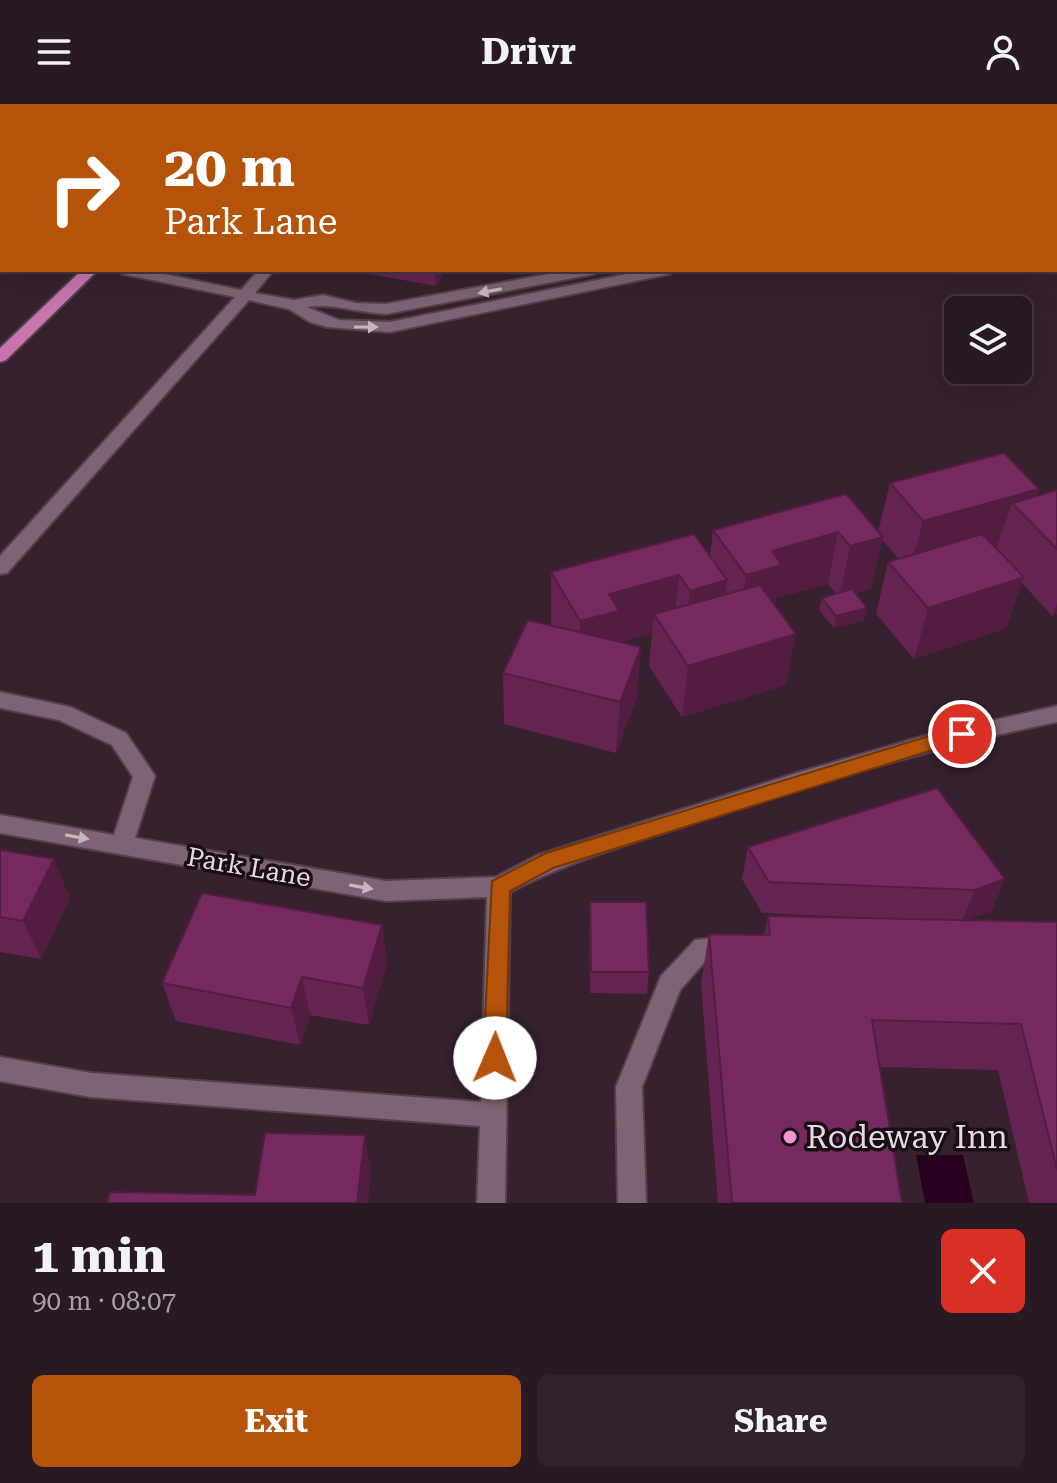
<!DOCTYPE html>
<meta charset="utf-8">
<style>
:root{--surface:#291923;--page:#31222b;--text:#f1f3f6;--muted:#a5a0a6;--line:#453841;--accent:#b45309}
body{margin:0;font-family:"Roboto Serif",serif;background:var(--page);color:var(--text);height:100vh;display:flex;flex-direction:column;font-size:30px;white-space:nowrap}
*{box-sizing:border-box;margin:0}
p{font-size:26px;color:var(--muted)}
.icon{flex:none;width:44px;height:44px;fill:none;stroke:currentColor;stroke-width:2;stroke-linecap:round;stroke-linejoin:round}
.map{position:relative;height:1099px;overflow:hidden}
.details{display:flex;flex-direction:column;background:var(--surface);flex:1}
.details>*{flex:none}
.banner{position:absolute;left:0px;top:0px;width:1058px;height:168px;box-shadow:0 8px 32px #0002,0 0 0 2px var(--line);background:#b45309;color:#fff;overflow:hidden}
.fabs{position:absolute;left:944px;top:192px;display:grid;gap:16px}
.fabs a{display:grid;place-items:center;width:88px;height:88px;border-radius:12px;background:var(--surface);box-shadow:0 8px 32px #0002,0 0 0 2px var(--line);font-size:40px}
.pin{position:absolute;display:grid;place-items:center;width:68px;height:68px;color:#fff;margin:-34px;border:4px solid #fff;border-radius:50%;box-shadow:0 2px 8px #0007}
.me{position:absolute;width:88px;margin:-44px;rotate:1deg;stroke-linejoin:round;filter:drop-shadow(0 0 6px #0008)}
.turn{display:flex;align-items:center;gap:28px;height:168px;padding:0 32px;font-size:36px}
.turn .icon{width:104px;height:104px;stroke-width:2.5}
.turn b{display:block;font-size:56px;line-height:68px}
.round{display:grid;place-items:center;flex:none;width:84px;height:84px;border-radius:12px;background:var(--page)}
.headline{display:flex;align-items:center;justify-content:space-between;height:136px;padding:0 32px}
h1{font-size:48px;font-weight:700;line-height:60px}
.button{display:flex;gap:16px;margin-top:auto;padding:16px 32px}
.button a{flex:1;height:92px;border-radius:12px;background:var(--accent);color:#fff;font-size:32px;font-weight:700;line-height:92px;text-align:center}
.button a+a{background:var(--page);color:var(--text)}
header{display:flex;justify-content:space-between;align-items:center;height:104px;padding:0 32px;background:var(--surface);font-size:36px;font-weight:700}
.map>svg:first-child{display:block}
.water{fill:#27011d}
.lines{fill:none;stroke-linecap:round;stroke-linejoin:round}
.minor-casing{stroke:#52404c;stroke-width:4}
.major-casing{stroke:#52404c;stroke-width:4}
.minor{fill:#7d6373;fill-rule:evenodd}
.major{fill:#c974ad;fill-rule:evenodd}
.wall{fill:#652352}
.shaded-wall{fill:#531d42}
.building{fill:#76295f;stroke:#531d42;stroke-width:2}
.oneway{fill:#c7b5c0}
.route{fill:#b45309;stroke:#753606;stroke-width:2}
.poi-dot{fill:#f591d3;stroke:#180f15;stroke-width:3}
.labels{text-anchor:middle;stroke-width:7;stroke-linejoin:round;paint-order:stroke}
.street-label{font-size:26px;fill:#e7d8e1;stroke:#180f15}
.near-poi-label{font-size:32px;fill:#e7d8e1;stroke:#180f15;text-anchor:start}
</style>
<header><svg class="icon" aria-label="menu" viewBox="0 0 24 24"><path d="M4 6h16M4 12h16M4 18h16"/></svg>Drivr<svg class="icon" aria-label="person" viewBox="0 0 24 24"><circle cx="12" cy="8" r="4"/><path d="M4 21q1-7 8-7t8 7"/></svg></header>
<div class="map">
<svg width="1057" height="1099" viewBox="0 0 1057 1099">
<rect width="100%" height="100%" fill="#37212f"/>
<!-- water -->
<path class="water" d="M 916,1051 L 963,1051 L 974,1099 L 925,1099 Z"/>
<g class="lines">
<!-- minor casing -->
<g class="minor-casing">
<path id="minor" d="M 1057,64 L 1057,73 L 1056,73 L 1056,64 Z
M 1056,83 L 1057,83 L 1057,91 L 1056,91 Z
M 116,166 L 145,166 L 241,186 L 259,166 L 274,166 L 255,189 L 294,196 L 323,191 L 356,199 L 386,200 L 570,166 L 601,166 L 594,170 L 386,210 C 360,209 332,199 307,203 L 339,216 L 390,218 L 647,166 L 676,166 L 669,170 L 390,228 L 327,223 L 310,218 L 289,205 L 249,196 L 7,469 L 0,470 L 0,452 L 235,193 L 123,170 Z
M 0,588 L 70,603 L 126,629 L 155,672 L 135,734 L 386,777 L 496,773 L 538,751 L 800,668 L 928,631 L 1057,602 L 1057,618 C 935,643 817,678 699,717 C 635,739 570,756 510,788 L 505,1099 L 477,1099 L 480,1022 L 91,993 L 0,977 L 0,953 L 91,969 L 481,998 L 487,793 L 386,797 L 0,729 L 0,711 L 114,731 L 133,673 L 112,641 L 59,616 L 0,604 Z
M 733,832 L 741,835 L 745,842 L 741,849 L 709,853 L 680,886 L 642,983 L 646,1099 L 618,1099 L 616,983 L 661,872 L 695,836 Z"/>
</g>
<!-- major casing -->
<g class="major-casing">
<path id="major" d="M 82,166 L 98,166 L 6,256 L 0,258 L 0,244 Z"/>
</g>
<!-- minor -->
<use href="#minor" class="minor"/>
<!-- major -->
<use href="#major" class="major"/>
</g>
<!-- wall -->
<path class="wall" d="M 0,0 L 101,0 L 101,2 L 2,2 L 2,50 L 0,49 Z
M 348,166 L 447,166 L 436,182 Z
M 890,379 L 1039,385 L 1037,392 L 1057,386 L 1057,510 L 1052,512 L 1022,479 L 1006,524 L 914,555 L 876,510 L 888,458 L 899,455 L 882,436 L 871,485 L 855,489 L 867,504 L 864,516 L 834,524 L 819,506 L 822,494 L 836,490 L 828,480 L 776,494 L 775,501 L 786,581 L 682,613 L 649,562 L 652,529 L 620,538 L 637,594 L 616,649 L 504,620 L 503,569 L 551,522 L 551,468 L 710,452 L 713,426 L 878,428 Z
M 937,684 L 992,807 L 965,816 L 1057,818 L 1057,1099 L 1029,1099 L 998,966 L 879,963 L 902,1099 L 718,1099 L 701,879 L 709,830 L 764,831 L 768,812 L 900,815 L 762,809 L 742,775 L 748,743 Z
M 0,746 L 70,794 L 41,855 L 0,848 Z
M 590,798 L 649,868 L 647,890 L 590,889 L 589,820 Z
M 382,821 L 387,859 L 369,921 L 310,911 L 300,941 L 176,917 L 162,879 Z"/>
<!-- shaded-wall -->
<path class="shaded-wall" d="M 435,166 L 447,166 L 436,182 Z
M 1039,385 L 1029,416 L 1012,399 L 997,443 L 909,468 L 923,417 Z
M 838,428 L 828,480 L 776,494 L 773,512 L 739,522 L 746,471 L 772,447 Z
M 883,433 L 871,485 L 839,494 L 850,442 Z
M 679,471 L 674,523 L 654,510 L 652,529 L 617,539 L 578,569 L 580,517 L 609,490 Z
M 1024,473 L 1006,524 L 914,555 L 928,504 Z
M 727,476 L 720,528 L 684,538 L 690,487 Z
M 1057,499 L 1057,510 L 1052,512 Z
M 867,504 L 864,516 L 834,524 L 836,512 Z
M 796,530 L 786,581 L 682,613 L 688,562 Z
M 641,543 L 637,594 L 616,649 L 620,598 Z
M 54,755 L 70,794 L 41,855 L 23,817 Z
M 1005,775 L 992,807 L 962,817 L 975,786 Z
M 382,821 L 387,859 L 369,921 L 363,884 Z
M 302,873 L 310,911 L 300,941 L 291,904 Z
M 365,1031 L 371,1066 L 368,1099 L 357,1099 Z"/>
<!-- building -->
<path class="building" d="M 0,0 L 101,0 L 98,2 L 2,2 L 2,22 L 0,21 Z
M 432,0 L 485,0 L 498,2 L 430,2 Z
M 1004,349 L 1039,385 L 923,417 L 890,379 Z
M 1057,386 L 1057,445 L 1012,399 Z
M 846,390 L 883,433 L 850,442 L 838,428 L 772,447 L 782,461 L 746,471 L 713,426 Z
M 694,430 L 727,476 L 690,487 L 679,471 L 609,490 L 619,507 L 580,517 L 551,468 Z
M 982,430 L 1024,473 L 928,504 L 888,458 Z
M 760,481 L 796,530 L 688,562 L 654,510 Z
M 852,485 L 867,504 L 836,512 L 822,494 Z
M 528,516 L 641,543 L 620,598 L 503,569 Z
M 937,684 L 1005,775 L 975,786 L 769,778 L 748,743 Z
M 0,746 L 54,755 L 23,817 L 0,813 Z
M 202,789 L 382,821 L 363,884 L 302,873 L 291,904 L 162,879 Z
M 590,798 L 646,798 L 649,868 L 591,868 Z
M 768,812 L 1057,818 L 1057,1066 L 1021,920 L 872,916 L 902,1099 L 732,1099 L 709,830 L 770,831 Z
M 265,1029 L 365,1031 L 357,1099 L 107,1099 L 110,1088 L 255,1091 Z"/>
<!-- one-way arrows -->
<defs><path id="oneway-solid" d="M-6-.8H1V-3.2L6.5 0L1 3.2V.8H-6Z" transform="scale(2)"/></defs>
<g class="oneway">
<use href="#oneway-solid" transform="translate(490 187) rotate(169)"/>
<use href="#oneway-solid" transform="translate(366 223)"/>
<use href="#oneway-solid" transform="translate(77 733) rotate(10)"/>
<use href="#oneway-solid" transform="translate(361 783) rotate(10)"/>
</g>
<!-- route -->
<path class="route" d="M 962,622 L 968,624 L 971,630 L 968,635 L 553,764 L 510,787 L 506,954 L 503,961 L 495,964 L 487,961 L 483,954 L 492,777 L 546,749 Z"/>
<!-- markers -->
<circle class="poi-dot" cx="790" cy="1033" r="8"/>
<g class="labels">
<!-- street labels -->
<g class="street-label">
<text transform="translate(249 763) rotate(10)" y="9">Park Lane</text>
</g>
<!-- near-poi labels -->
<g class="near-poi-label">
<text x="806" y="1044">Rodeway Inn</text>
</g>
</g>
</svg>
<div class="fabs">
<a><svg class="icon" aria-label="layers" viewBox="0 0 24 24"><path d="M12 4l9 5-9 5-9-5zM3 14l9 5 9-5"/></svg></a>
</div>
<div class="pin" style="left:962px;top:630px;background:#d93025"><svg class="icon" aria-label="arrive" viewBox="0 0 24 24"><path d="M6 21V4h12l-3 4 3 4H6"/></svg></div>
<svg class="me" style="left:495px;top:954px" viewBox="-20 -20 40 40"><circle r="19" fill="#fff"/><path d="M0-13L10 11 0 6-10 11z" fill="#b45309"/></svg>
<div class="banner">
<div class="turn"><svg class="icon" aria-label="right" viewBox="0 0 24 24"><path d="M7 20v-9h11M14 6l5 5-5 5"/></svg><div><b>20 m</b>Park Lane</div></div>
</div>
</div>
<section class="details">
<div class="headline"><div><h1>1 min</h1><p>90 m · 08:07</p></div><a class="round" style="background:#d93025;color:#fff"><svg class="icon" aria-label="close" viewBox="0 0 24 24"><path d="M6 6l12 12M18 6L6 18"/></svg></a></div>
<div class="button"><a>Exit</a><a>Share</a></div>
</section>
